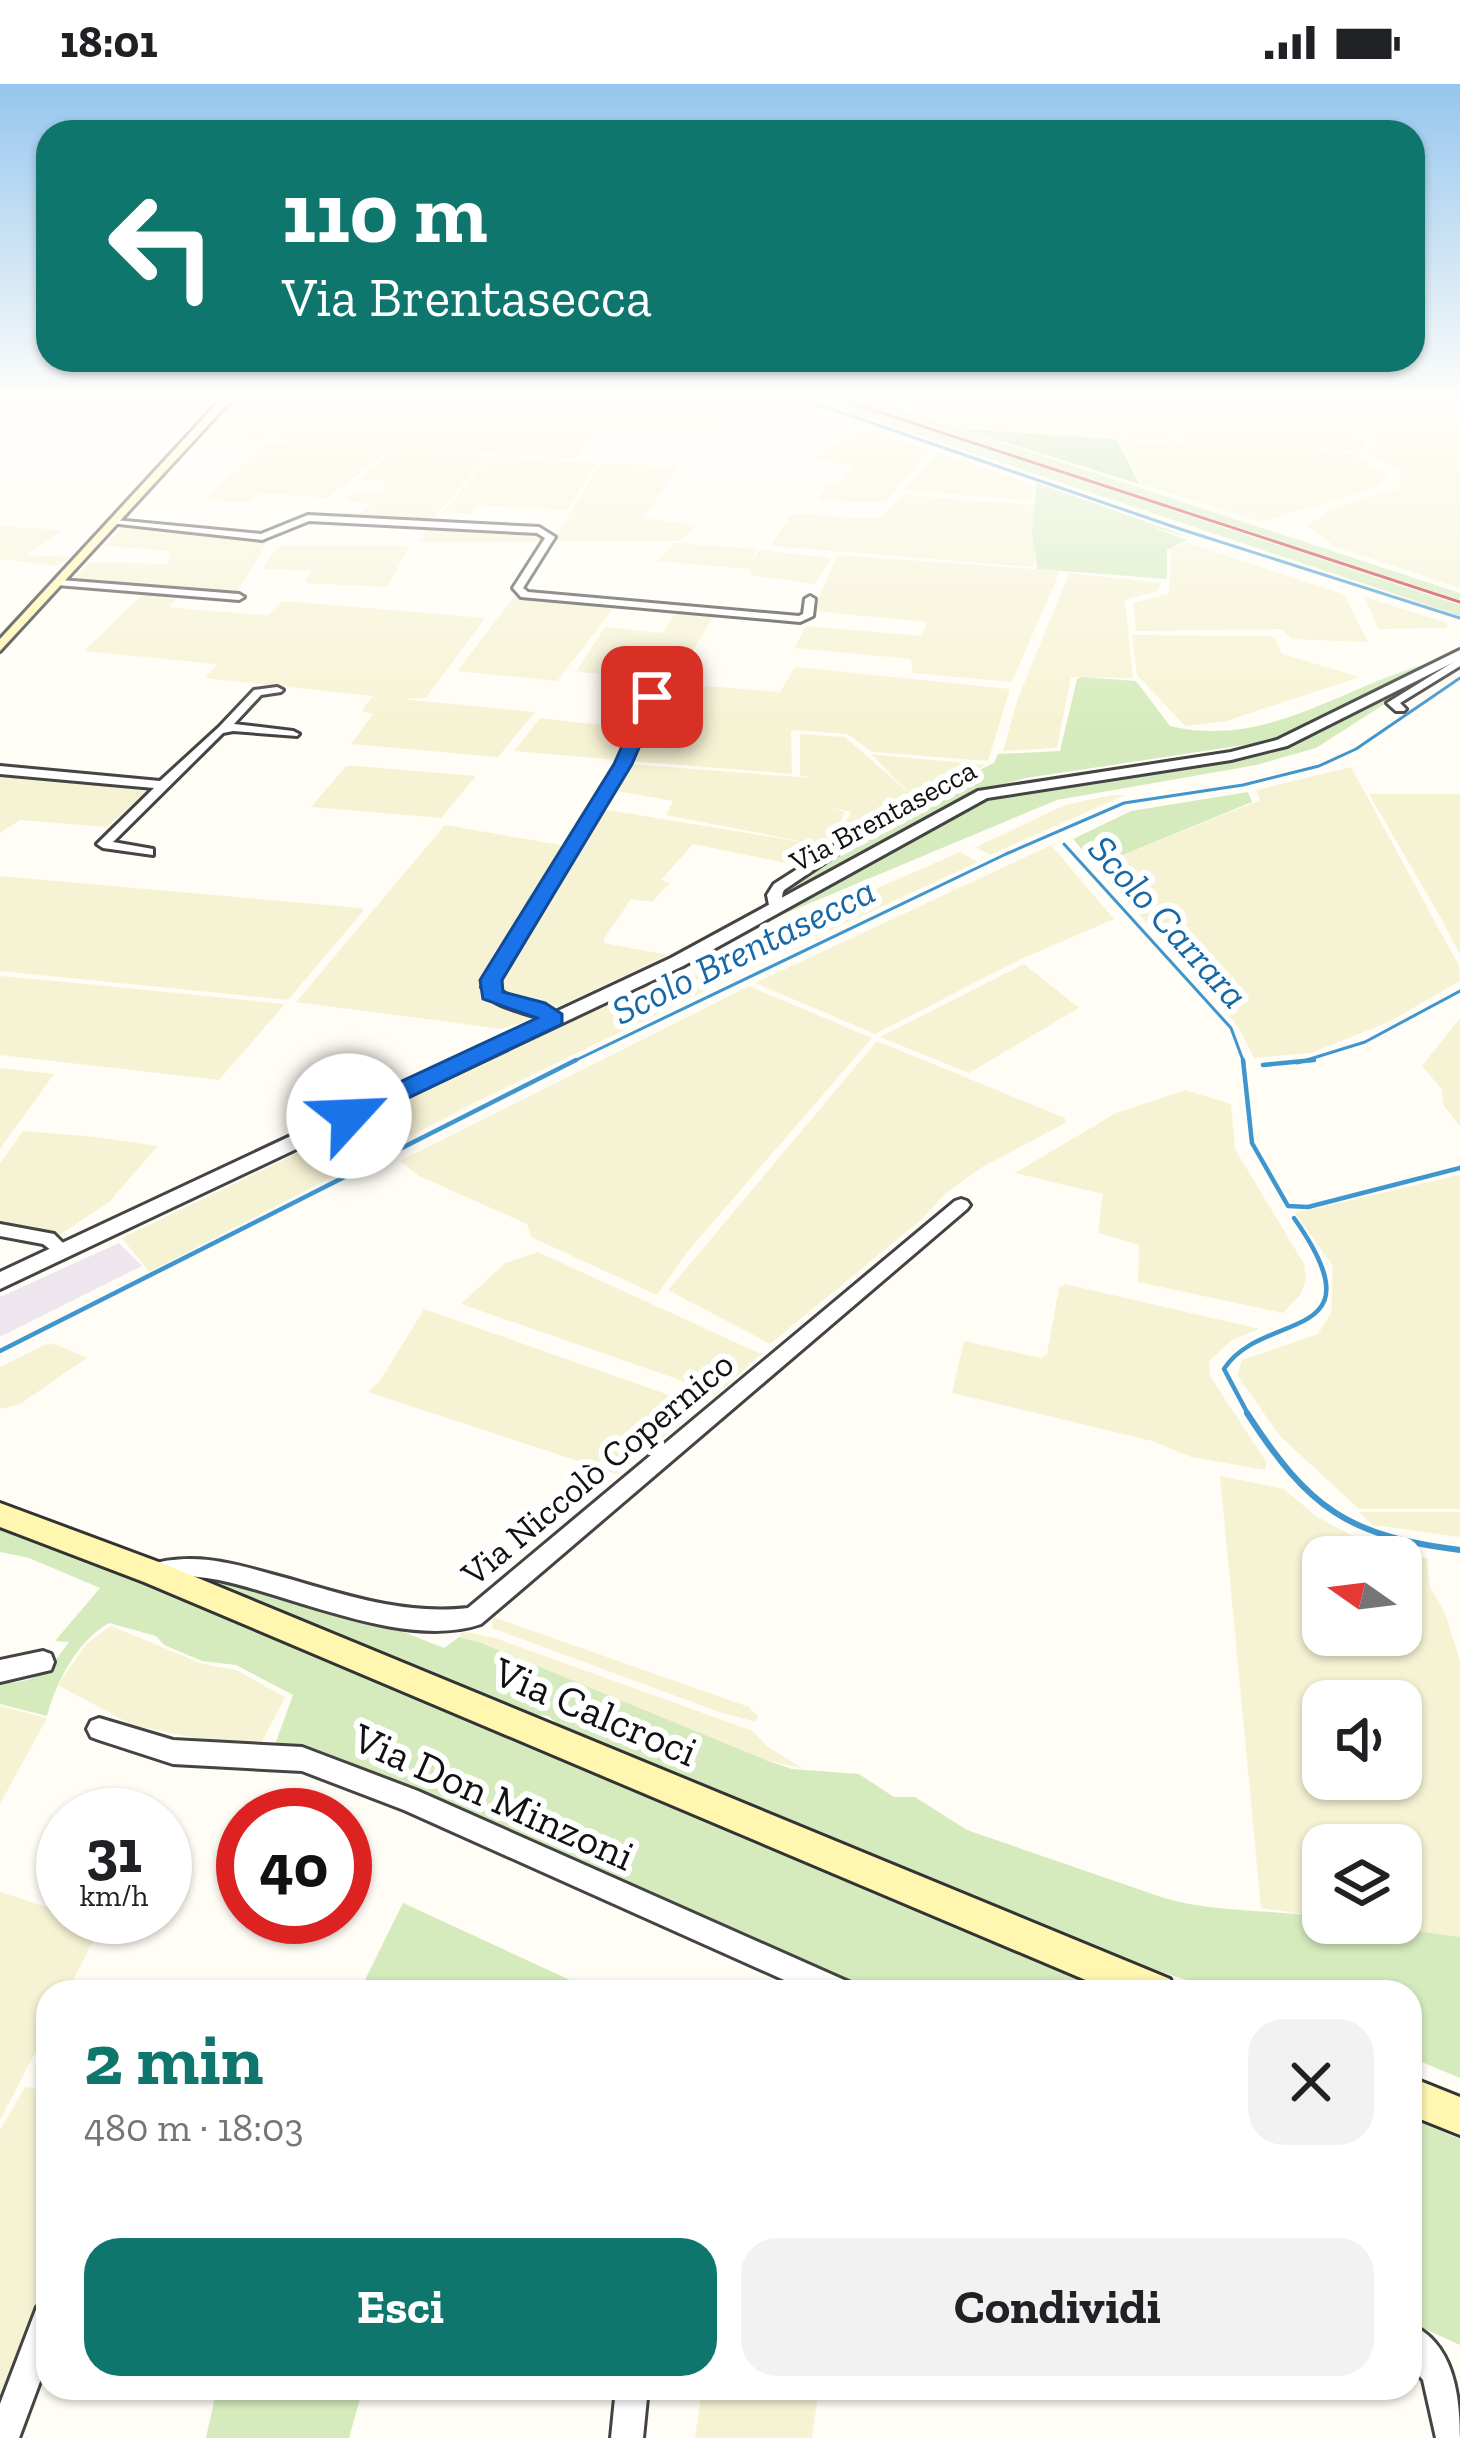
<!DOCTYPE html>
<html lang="it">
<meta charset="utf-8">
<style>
:root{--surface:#fff;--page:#f2f2f2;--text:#202124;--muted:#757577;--accent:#0f766e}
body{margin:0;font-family:"Zilla Slab",serif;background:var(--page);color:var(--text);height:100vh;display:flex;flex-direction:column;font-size:45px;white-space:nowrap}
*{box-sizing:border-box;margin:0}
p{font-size:39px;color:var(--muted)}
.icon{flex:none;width:66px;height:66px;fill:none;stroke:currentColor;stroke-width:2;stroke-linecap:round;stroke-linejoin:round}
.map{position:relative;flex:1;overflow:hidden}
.details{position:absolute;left:36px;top:1896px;width:1386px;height:420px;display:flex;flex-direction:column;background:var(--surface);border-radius:36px;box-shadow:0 3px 9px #0004}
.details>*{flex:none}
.top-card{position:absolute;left:36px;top:36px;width:1389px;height:252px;border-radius:36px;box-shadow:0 3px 9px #0004;background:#0f766e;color:#fff;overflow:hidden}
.needle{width:78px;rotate:284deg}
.buttons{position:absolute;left:1302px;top:1452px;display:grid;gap:24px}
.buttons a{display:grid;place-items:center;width:120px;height:120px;border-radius:24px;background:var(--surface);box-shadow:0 3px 9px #0004;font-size:60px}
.speed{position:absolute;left:36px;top:1704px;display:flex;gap:24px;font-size:60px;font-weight:700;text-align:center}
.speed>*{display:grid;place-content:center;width:156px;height:156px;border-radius:50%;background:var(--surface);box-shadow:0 3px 9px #0004;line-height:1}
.speed small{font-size:30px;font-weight:400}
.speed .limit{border:18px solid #d22;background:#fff;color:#111}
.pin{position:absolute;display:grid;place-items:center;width:102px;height:102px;color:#fff;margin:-51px;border-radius:24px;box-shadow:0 6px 18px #0006}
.me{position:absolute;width:132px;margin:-66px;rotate:65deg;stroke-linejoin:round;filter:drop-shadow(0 0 9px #0008)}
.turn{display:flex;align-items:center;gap:42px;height:252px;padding:0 48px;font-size:54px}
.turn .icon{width:156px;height:156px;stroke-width:2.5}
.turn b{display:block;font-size:84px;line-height:102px}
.round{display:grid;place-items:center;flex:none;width:126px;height:126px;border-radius:36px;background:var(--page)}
.summary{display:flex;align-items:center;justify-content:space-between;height:204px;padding:0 48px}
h1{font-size:72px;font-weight:800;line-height:90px;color:var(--accent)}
.button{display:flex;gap:24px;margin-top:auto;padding:24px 48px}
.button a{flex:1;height:138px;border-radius:36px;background:var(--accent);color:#fff;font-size:48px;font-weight:800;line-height:138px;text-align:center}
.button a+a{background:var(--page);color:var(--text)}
.status{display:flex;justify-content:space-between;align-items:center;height:84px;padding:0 60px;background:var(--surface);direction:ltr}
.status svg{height:33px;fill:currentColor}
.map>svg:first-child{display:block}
.industrial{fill:#eee6ef}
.farmland{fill:#f6f3d4;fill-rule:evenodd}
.green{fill:#d5ebbd}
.forest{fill:#b9dc9c}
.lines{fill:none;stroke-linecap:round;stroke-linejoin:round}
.stream-far2{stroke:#3f96cf;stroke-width:3}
.stream-far1{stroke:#3f96cf;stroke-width:4.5}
.stream{stroke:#3f96cf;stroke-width:6}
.minor-casing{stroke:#444;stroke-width:6}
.tertiary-casing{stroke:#444;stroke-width:6}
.secondary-casing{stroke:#333;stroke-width:6}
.minor{fill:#fff;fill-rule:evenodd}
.tertiary{fill:#fff;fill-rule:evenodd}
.secondary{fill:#fff6b0;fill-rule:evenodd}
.rail{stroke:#c4262e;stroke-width:3}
.route{fill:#1a73e8;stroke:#114b97;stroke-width:3}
.labels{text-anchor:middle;stroke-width:12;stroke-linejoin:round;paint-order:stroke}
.far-street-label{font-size:30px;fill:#111;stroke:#fff}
.street-label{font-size:36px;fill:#111;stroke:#fff}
.water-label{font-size:39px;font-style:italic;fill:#1768a6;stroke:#fff}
.near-street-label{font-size:42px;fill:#111;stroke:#fff}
</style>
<div class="status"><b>18:01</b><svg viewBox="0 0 49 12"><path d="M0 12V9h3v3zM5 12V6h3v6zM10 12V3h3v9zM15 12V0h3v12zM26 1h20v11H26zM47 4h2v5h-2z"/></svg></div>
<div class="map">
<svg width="1460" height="2354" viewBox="0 0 1460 2354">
<rect width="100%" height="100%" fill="#fffdf5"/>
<!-- industrial -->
<path class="industrial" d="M 119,1159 L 142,1182 L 0,1253 L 0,1213 Z"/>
<!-- farmland -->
<path class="farmland" d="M 331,313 L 579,323 L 555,342 L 602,346 L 573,375 L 402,364 L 488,372 L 427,441 L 334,434 L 342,428 L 359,430 L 371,420 L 344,416 L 353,407 L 382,408 L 384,395 L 357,396 L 395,364 L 270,356 L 314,327 L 333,328 L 346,317 Z
M 451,313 L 772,313 L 841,337 Z
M 983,313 L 1420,313 L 1412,322 L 1353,348 L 1368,360 L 1354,368 L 1283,360 L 1352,370 L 1387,390 L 1381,402 L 1261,438 L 1141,400 L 1120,357 L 1185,361 L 1180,350 L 1189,348 L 1169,346 L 1178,358 L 959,343 Z
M 228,322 L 270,324 L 310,326 L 264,356 L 199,351 Z
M 595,324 L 725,331 L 727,333 L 707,350 L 579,342 Z
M 1407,333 L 1460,341 L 1460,504 L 1336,463 L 1308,442 L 1332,424 L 1400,404 L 1400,386 L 1367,370 L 1380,360 L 1373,350 Z
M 862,344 L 929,367 L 885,419 L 817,416 L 828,401 L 840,401 L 852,381 L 811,376 Z
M 267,359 L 389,366 L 328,414 L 262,409 L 246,419 L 204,415 Z
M 938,368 L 1032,400 L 1031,417 L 905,406 Z
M 491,372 L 512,373 L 598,379 L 567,426 L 478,421 L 469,430 L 443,428 Z
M 601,379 L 678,383 L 644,434 L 698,441 L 679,457 L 553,457 Z
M 903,411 L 1034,421 L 1034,483 L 771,462 L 792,429 L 878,435 Z
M 0,442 L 62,446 L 27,471 L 71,473 L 56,482 L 0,475 Z
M 122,444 L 179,448 L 268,457 L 238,507 L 73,496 L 90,478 L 169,480 L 169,467 L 105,462 Z
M 429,444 L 537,447 L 546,450 L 540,458 L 418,458 Z
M 675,459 L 756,465 L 750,484 L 759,466 L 831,474 L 815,500 L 751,491 L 749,485 L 658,477 Z
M 1187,459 L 1344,510 L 1368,558 L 1292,555 L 1282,545 L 1136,547 L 1133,519 L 1169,510 L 1171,465 Z
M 278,462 L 410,462 L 387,503 L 305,499 L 312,487 L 263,485 Z
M 837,471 L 1060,487 L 1012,598 L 913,589 L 911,575 L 795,564 L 805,542 L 922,552 L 927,538 L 813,527 Z
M 1069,489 L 1161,499 L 1158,507 L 1125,516 L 1133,594 L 1071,593 L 1057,664 L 1003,667 L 1017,617 Z
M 145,508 L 179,511 L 169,523 L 197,526 L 268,531 L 283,517 L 485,534 L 426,614 L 400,615 L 535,628 L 498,673 L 351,660 L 373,630 L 362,627 L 373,612 L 205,594 L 217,580 L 84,567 Z
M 514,513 L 519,512 L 615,522 L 557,597 L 457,587 Z
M 1365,513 L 1448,539 L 1446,544 L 1378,545 Z
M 677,528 L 714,532 L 675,595 L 576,588 L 605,543 L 662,549 Z
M 1132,551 L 1268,552 L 1275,555 L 1282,570 L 1360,593 L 1226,637 L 1185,642 L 1137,591 Z
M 795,583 L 1010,605 L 988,677 L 872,668 L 847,650 L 795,646 L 791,648 L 792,690 L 629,677 L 661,607 L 681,600 L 780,608 Z
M 540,634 L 582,639 L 634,643 L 618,676 L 514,667 Z
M 800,650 L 845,653 L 909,709 L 871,670 L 986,681 L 915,714 L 842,764 L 834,761 L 851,728 L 830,723 L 845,728 L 828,760 L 800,782 L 693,760 L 661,796 L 670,799 L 652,818 L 631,815 L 604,855 L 604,859 L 668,871 L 551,926 L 513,917 L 496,907 L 495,900 L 602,725 L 820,761 L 666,731 L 673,717 L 611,706 L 628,680 L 812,694 L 800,691 Z
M 346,682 L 356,682 L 476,692 L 441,734 L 311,723 Z
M 1351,683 L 1459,882 L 1460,897 L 1389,938 L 1311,969 L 1254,974 L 1237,941 L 1096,782 L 1260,716 L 1256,706 Z
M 0,691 L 143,703 L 148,706 L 107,743 L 20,736 L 0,749 Z
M 1369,710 L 1460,710 L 1460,871 L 1443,838 Z
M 1111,711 L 1125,711 L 990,771 L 976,763 L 1065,721 Z
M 445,741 L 566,762 L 483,900 L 483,911 L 490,919 L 534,934 L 502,945 L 296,918 Z
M 1051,761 L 1114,835 L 1019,876 L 875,950 L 755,899 Z
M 960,768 L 978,778 L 816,853 L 795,840 Z
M 0,792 L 360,824 L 364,826 L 288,916 L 0,887 Z
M 1024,880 L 1079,924 L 969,989 L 880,953 Z
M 681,884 L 701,893 L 717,886 L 730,895 L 476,1018 L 149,1188 L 122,1154 Z
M 0,892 L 86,900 L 285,920 L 219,996 L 0,971 Z
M 749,902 L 872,954 L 688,1167 L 657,1211 L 531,1153 L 527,1140 L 419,1092 L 400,1077 Z
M 1460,934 L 1460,1042 L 1444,1022 L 1441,1004 L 1422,982 Z
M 877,957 L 1065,1034 L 1065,1039 L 981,1084 L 945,1110 L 922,1135 L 770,1260 L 668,1206 Z
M 0,984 L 54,990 L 0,1065 Z
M 1185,1006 L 1231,1020 L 1235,1065 L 1304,1180 L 1306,1195 L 1301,1210 L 1283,1229 L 1138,1198 L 1139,1161 L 1098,1149 L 1103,1110 L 1015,1089 L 1116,1029 Z
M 23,1047 L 96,1053 L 158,1062 L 109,1118 L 61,1150 L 0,1141 L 0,1079 Z
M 1460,1091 L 1460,1425 L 1359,1425 L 1280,1352 L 1237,1291 L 1242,1276 L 1318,1250 L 1331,1229 L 1333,1182 L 1295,1129 Z
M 538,1168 L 761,1270 L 714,1313 L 680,1296 L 461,1220 L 505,1179 Z
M 1065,1200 L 1260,1245 L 1232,1256 L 1209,1277 L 1210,1292 L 1267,1379 L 1265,1386 L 1191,1373 L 1152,1357 L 952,1309 L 964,1257 L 1041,1274 L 1047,1270 L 1059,1204 Z
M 424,1225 L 686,1317 L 689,1333 L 617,1390 L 368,1308 L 380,1297 Z
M 55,1260 L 87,1274 L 20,1320 L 0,1325 L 0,1283 L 44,1261 Z
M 1220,1392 L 1284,1405 L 1316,1432 L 1356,1454 L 1427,1475 L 1429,1501 L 1445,1529 L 1460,1577 L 1460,1853 L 1361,1839 L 1401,1839 L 1401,1761 L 1323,1761 L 1323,1833 L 1261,1824 ZM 1323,1473 L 1401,1473 L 1401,1551 L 1323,1551 ZM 1323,1617 L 1401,1617 L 1401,1695 L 1323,1695 Z
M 1359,1428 L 1460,1428 L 1460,1453 L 1373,1441 Z
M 493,1533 L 749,1623 L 758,1633 L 756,1638 L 719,1628 L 492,1544 Z
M 111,1542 L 203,1580 L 236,1586 L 285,1613 L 261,1660 L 206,1656 L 132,1641 L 58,1601 L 87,1559 Z
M 462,1547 L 495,1554 L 753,1647 L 767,1662 L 802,1684 L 768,1677 L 696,1650 L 459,1553 Z
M 0,1622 L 47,1634 L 0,1720 Z
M 0,1808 L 63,1828 L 63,1833 L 102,1840 L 67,1908 L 48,1908 L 48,1944 L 0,2036 Z
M 25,2003 L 48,2006 L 48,2192 L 0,2317 L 0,2046 Z
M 702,2304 L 819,2304 L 812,2354 L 695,2354 Z"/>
<!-- green -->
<path class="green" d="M 805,313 L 828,313 L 1460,521 L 1460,532 Z
M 840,313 L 863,313 L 1460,509 L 1460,516 Z
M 1037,399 L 1192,454 L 1149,442 L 1187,456 L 1167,466 L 1167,495 L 1037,485 L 1032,448 Z
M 1437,577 L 1277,656 L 1026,694 L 985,705 L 937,727 L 789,811 L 780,811 L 905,722 L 994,679 L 998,670 L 1060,667 L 1077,595 L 1081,593 L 1136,597 L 1170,642 C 1269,666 1346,599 1437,577 Z
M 1447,580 L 1316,664 L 1256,681 L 1057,716 L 748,845 L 1002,706 L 1237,675 L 1320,649 Z
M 1248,708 L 1252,718 L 1096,782 L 1073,755 L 1131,727 Z
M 0,1442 L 57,1463 L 1114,1908 L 868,1908 L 444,1716 L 316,1665 L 274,1663 L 293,1611 L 236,1581 L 202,1577 L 164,1561 L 156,1552 L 109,1539 C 77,1557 56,1598 47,1632 L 0,1620 L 0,1600 C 42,1596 45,1591 69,1558 L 55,1557 L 100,1504 L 29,1474 L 0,1468 Z
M 186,1489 L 383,1540 L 444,1564 L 459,1553 L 481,1559 L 768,1677 L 792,1685 L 859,1690 L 894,1713 L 915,1713 L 967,1746 L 1164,1814 C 1215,1829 1270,1825 1323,1833 L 1323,1839 L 1361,1839 L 1460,1853 L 1460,1994 L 1410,1973 L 1410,1908 L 1225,1908 L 1095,1867 L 574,1653 L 548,1632 L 518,1630 L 183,1493 Z
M 403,1819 L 596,1908 L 359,1908 Z
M 1410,2034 L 1460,2055 L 1460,2261 L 1410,2238 Z
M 217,2304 L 363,2304 L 349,2354 L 206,2354 Z"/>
<!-- forest -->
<path class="forest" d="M 963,345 L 1117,355 L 1139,400 Z"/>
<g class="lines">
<!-- stream-far2 -->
<path class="stream-far2" d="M 796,313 L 1183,446 L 1460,534
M 1064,760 L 1231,944 L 1244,979
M 570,979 L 1006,770 L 1124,719 L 1243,701 L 1319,682 L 1356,665 L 1460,594
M 1297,979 L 1365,958 L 1460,907"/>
<!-- stream-far1 -->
<path class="stream-far1" d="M 1243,976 L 1252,1059 L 1288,1122 L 1308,1123 L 1460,1084
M 1263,981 L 1314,976
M 0,1267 L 576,976
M 1249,1332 L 1224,1285 C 1262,1225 1384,1262 1294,1134"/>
<!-- stream -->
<path class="stream" d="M 1247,1329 C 1309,1425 1348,1452 1460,1466"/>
<!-- minor casing -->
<g class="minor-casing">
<path id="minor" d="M 308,431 L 539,443 L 555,453 L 523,504 L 528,508 L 799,532 L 803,530 L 805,515 L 810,512 L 815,515 L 813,532 L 800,538 L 521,513 L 513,504 L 545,454 L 537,449 L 309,437 L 262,456 L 110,439 L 115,436 L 261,450 Z
M 60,496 L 239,510 L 244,513 L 239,516 L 57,501 L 57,497 Z
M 1460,574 L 1460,582 L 1400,619 L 1406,625 L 1404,627 L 1396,627 L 1387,619 Z
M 277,603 L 283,606 L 281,608 L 261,611 L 234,640 L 293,647 L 299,650 L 297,652 L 233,647 L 223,649 L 113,758 L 153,765 L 153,771 L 103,764 L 97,760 L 154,704 L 0,690 L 0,682 L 160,697 L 219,643 L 254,606 Z
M 648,611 L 658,613 L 629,680 L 496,903 C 515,921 542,918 562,935 L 559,938 C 551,938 506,924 497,919 C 489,914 487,911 482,903 L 617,680 Z
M 838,759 L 844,763 L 843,766 L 784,806 C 780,813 784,820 780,826 L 770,826 L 767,811 L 774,800 Z
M 961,1115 L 967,1117 L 970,1121 L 967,1125 L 481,1540 C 407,1566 294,1512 219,1496 C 207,1494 194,1492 182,1492 C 169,1493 159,1500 146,1496 L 143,1489 L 146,1482 C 196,1465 245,1483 293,1496 C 351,1513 408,1531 468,1524 L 955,1117 Z
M 0,1140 L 54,1150 L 72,1168 L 63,1175 L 43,1160 L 0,1152 Z
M 43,1567 L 51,1570 L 54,1578 L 51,1586 L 0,1598 L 0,1576 Z
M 99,1634 L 173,1656 L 302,1663 L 418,1707 L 851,1899 L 855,1908 L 811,1908 L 404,1726 L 302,1687 L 173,1680 L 99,1656 L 91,1653 L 87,1645 L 91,1637 Z
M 48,2219 L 48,2276 L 19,2354 L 0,2354 L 0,2320 L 37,2223 Z
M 1410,2240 C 1454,2259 1460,2312 1460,2354 L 1436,2354 L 1423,2296 L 1410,2280 Z
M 616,2304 L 648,2304 L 643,2354 L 611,2354 Z"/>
</g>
<!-- tertiary casing -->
<g class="tertiary-casing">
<path id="tertiary" d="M 1460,566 L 1460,575 L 1287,662 L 1231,676 L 987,714 L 683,882 L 0,1205 L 0,1188 L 671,874 L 978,707 L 1231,668 L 1277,656 Z"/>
</g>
<!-- secondary casing -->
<g class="secondary-casing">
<path id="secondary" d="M 223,313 L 234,313 L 0,567 L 0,555 Z
M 0,1419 L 164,1480 L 1170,1895 L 1175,1908 L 1114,1908 L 144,1498 L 0,1443 Z
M 1410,1993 L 1460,2013 L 1460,2051 L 1410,2031 Z"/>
</g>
<!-- minor -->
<use href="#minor" class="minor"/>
<!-- tertiary -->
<use href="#tertiary" class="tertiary"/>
<!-- secondary -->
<use href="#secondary" class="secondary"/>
<!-- rail -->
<path class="rail" d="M 833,313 L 1460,518"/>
</g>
<!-- sky -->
<linearGradient id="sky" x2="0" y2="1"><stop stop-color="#95c6ee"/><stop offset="0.49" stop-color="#fffefa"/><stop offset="1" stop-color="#fffefa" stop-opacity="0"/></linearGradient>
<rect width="1460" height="643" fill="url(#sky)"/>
<!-- route -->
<path class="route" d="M 652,608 L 661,613 L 632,680 L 502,896 L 503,908 L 545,919 L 562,930 L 562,940 L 358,1038 L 340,1038 L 337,1032 L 340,1026 L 537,934 L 483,915 L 480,896 L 614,680 L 644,613 Z"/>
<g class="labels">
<!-- far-street labels -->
<g class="far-street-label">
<text transform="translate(883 732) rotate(-28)" y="10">Via Brentasecca</text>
</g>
<!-- street labels -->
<g class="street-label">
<text transform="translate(597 1384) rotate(-40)" y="13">Via Niccolò Copernico</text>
</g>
<!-- water labels -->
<g class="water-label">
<text transform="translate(1169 837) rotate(48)" y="14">Scolo Carrara</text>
<text transform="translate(743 866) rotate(-26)" y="14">Scolo Brentasecca</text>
</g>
<!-- near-street labels -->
<g class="near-street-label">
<text transform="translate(596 1627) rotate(23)" y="15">Via Calcroci</text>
<text transform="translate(494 1712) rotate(24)" y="15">Via Don Minzoni</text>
</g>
</g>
</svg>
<div class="buttons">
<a><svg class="needle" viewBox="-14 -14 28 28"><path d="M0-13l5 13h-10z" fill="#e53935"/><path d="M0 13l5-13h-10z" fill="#757577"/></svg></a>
<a><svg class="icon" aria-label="sound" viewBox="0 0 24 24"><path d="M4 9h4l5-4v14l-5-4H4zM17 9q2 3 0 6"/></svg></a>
<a><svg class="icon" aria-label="layers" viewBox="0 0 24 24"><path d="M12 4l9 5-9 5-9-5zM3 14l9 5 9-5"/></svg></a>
</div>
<div class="speed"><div>31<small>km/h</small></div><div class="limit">40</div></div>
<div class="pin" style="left:652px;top:613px;background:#d93025"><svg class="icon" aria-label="arrive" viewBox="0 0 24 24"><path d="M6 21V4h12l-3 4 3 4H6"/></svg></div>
<svg class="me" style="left:349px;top:1032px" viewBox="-20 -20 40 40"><circle r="19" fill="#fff"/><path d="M0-13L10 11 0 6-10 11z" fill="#1a73e8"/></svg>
<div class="top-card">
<div class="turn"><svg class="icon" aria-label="left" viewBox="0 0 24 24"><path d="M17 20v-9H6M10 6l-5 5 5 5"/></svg><div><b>110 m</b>Via Brentasecca</div></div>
</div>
<section class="details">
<div class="summary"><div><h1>2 min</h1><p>480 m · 18:03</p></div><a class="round"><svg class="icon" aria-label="close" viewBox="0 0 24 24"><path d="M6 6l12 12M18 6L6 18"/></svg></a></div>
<div class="button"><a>Esci</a><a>Condividi</a></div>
</section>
</div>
